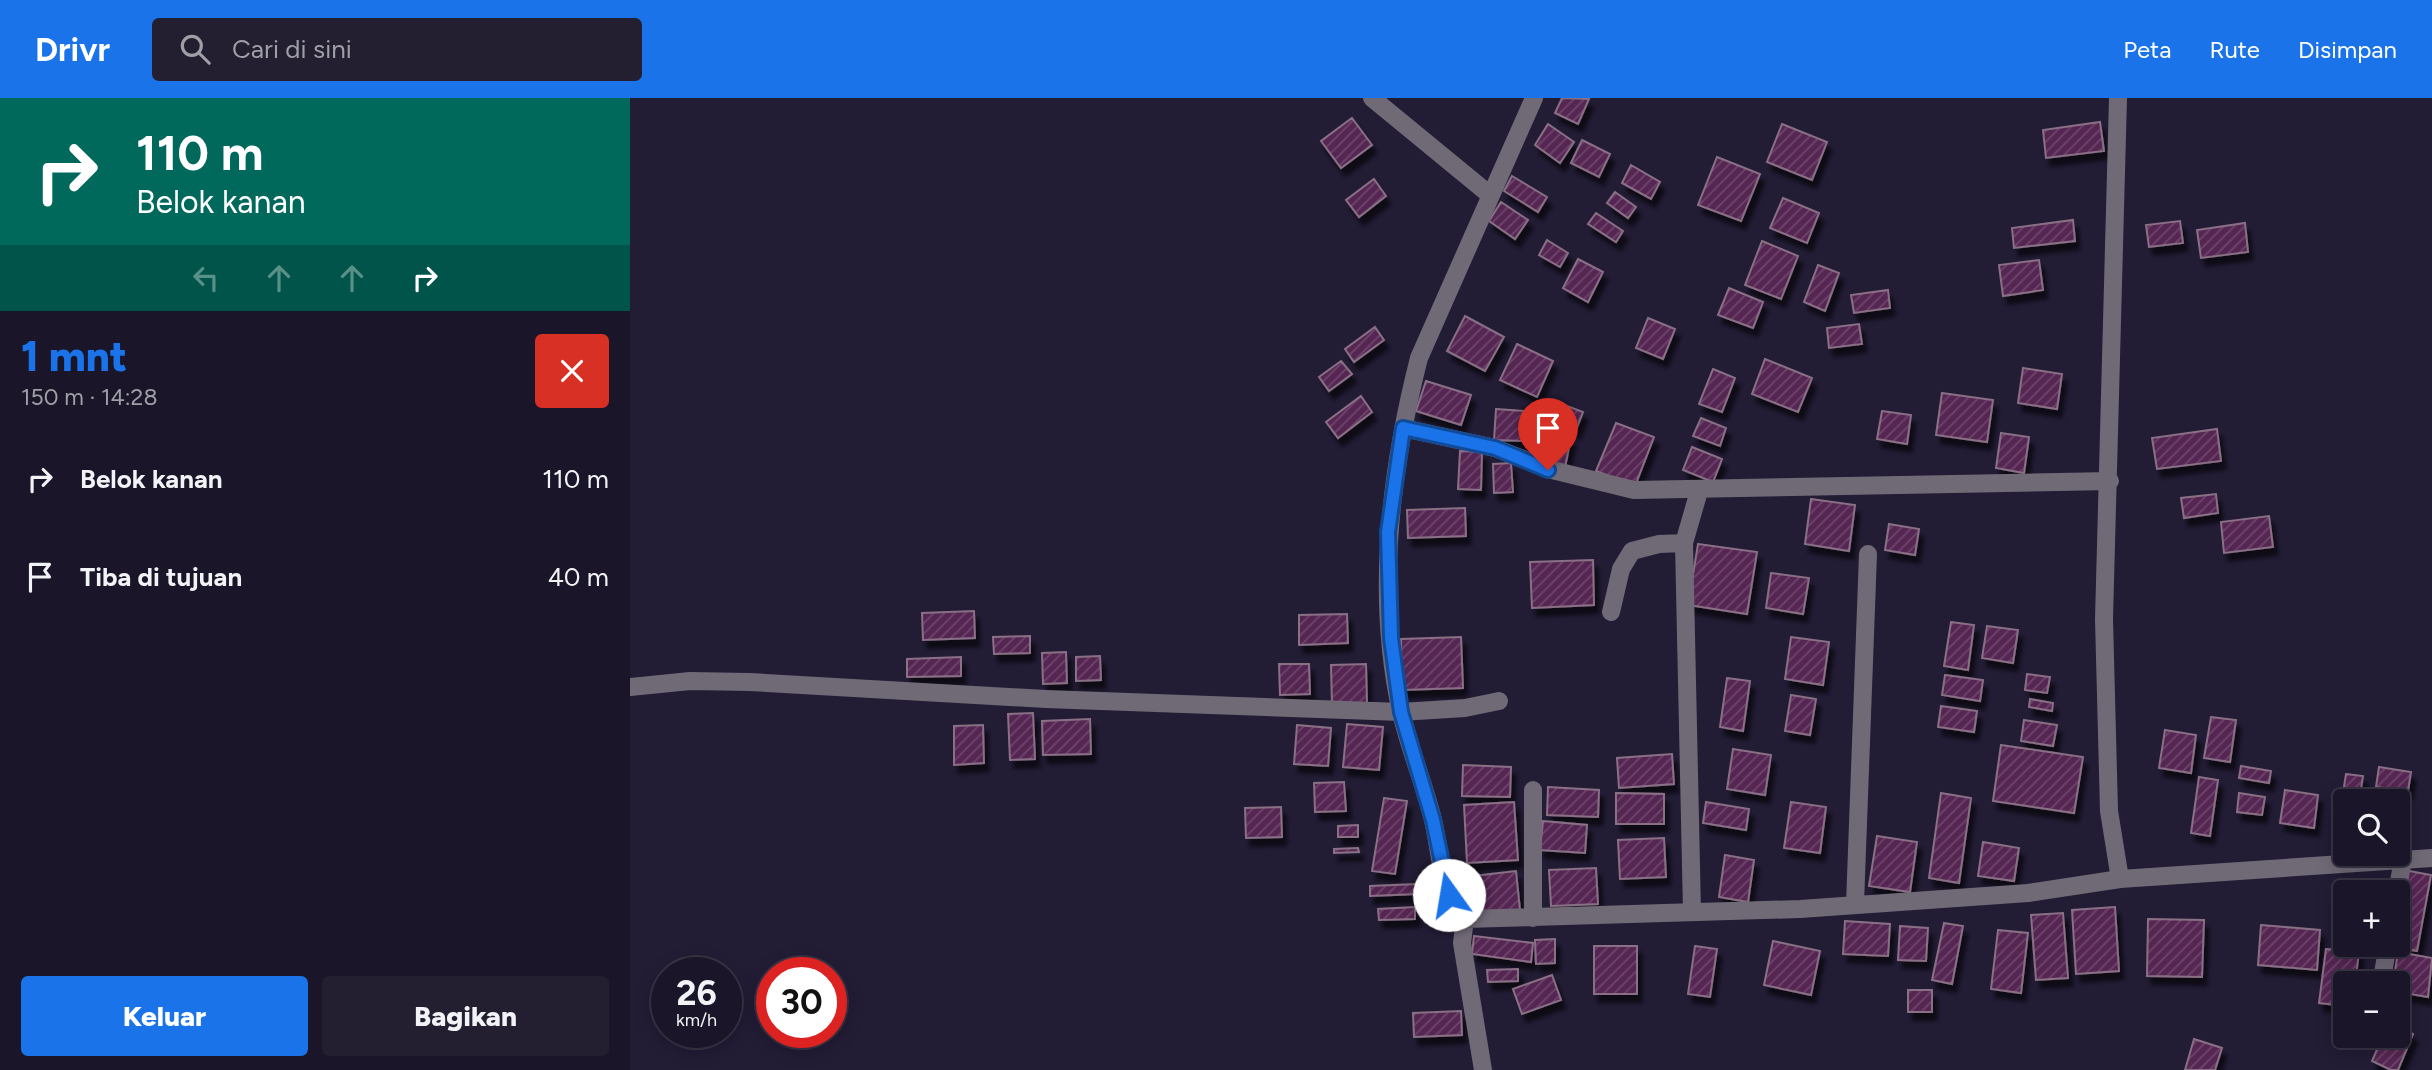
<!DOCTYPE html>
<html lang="id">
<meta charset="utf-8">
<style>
:root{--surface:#1a1528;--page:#231e30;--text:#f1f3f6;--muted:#9f9fa8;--line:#383445;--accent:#1a73e8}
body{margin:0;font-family:Figtree,sans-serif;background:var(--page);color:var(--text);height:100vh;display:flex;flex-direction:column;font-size:26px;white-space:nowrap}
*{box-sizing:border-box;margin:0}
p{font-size:23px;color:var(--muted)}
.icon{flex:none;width:38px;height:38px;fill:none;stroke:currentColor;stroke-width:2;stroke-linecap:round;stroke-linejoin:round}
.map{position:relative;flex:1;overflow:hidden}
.details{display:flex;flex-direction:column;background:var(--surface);width:630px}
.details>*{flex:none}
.guide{background:#00695c;color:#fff;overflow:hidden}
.tools{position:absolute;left:1703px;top:691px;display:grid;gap:14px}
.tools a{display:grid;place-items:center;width:77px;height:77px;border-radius:7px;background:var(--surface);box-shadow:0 4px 18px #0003,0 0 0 2px var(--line);font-size:35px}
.speed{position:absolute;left:21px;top:859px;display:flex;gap:14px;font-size:35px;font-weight:700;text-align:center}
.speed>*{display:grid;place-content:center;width:91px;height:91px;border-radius:50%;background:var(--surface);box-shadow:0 4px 18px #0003,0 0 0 2px var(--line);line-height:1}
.speed small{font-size:18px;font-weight:400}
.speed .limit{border:10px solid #d22;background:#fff;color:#111}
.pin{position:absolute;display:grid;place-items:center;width:60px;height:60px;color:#fff;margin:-72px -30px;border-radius:50% 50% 50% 0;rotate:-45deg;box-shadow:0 0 7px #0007}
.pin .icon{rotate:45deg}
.me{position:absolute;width:77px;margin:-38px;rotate:347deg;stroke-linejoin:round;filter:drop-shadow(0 0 5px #0008)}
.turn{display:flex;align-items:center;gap:24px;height:147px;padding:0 21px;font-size:32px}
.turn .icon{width:91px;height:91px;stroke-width:2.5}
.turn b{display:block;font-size:49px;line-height:60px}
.lanes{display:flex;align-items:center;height:66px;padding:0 21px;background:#0003;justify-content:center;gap:35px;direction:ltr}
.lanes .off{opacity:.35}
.round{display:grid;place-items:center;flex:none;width:74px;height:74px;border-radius:7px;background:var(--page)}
.head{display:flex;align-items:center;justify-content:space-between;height:119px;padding:0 21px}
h1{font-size:42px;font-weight:800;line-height:52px;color:var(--accent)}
.primary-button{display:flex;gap:14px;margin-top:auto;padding:14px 21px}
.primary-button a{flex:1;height:80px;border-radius:7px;background:var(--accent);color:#fff;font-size:28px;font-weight:800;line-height:80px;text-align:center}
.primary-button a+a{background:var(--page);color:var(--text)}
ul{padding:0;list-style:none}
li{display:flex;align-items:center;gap:21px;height:98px;padding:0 21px}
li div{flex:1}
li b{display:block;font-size:26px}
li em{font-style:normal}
header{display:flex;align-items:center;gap:42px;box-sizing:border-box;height:98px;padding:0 35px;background:var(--accent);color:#fff}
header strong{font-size:33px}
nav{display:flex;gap:38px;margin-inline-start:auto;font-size:24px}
.search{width:490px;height:63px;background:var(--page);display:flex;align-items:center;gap:18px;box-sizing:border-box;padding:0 24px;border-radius:7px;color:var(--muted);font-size:26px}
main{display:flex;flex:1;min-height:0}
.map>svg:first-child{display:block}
.building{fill:url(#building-hatch);stroke:#896f85;stroke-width:2;filter:url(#shadow)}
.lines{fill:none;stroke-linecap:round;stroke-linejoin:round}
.minor{stroke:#706a77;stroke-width:18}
.route-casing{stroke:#114b97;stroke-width:18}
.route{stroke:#1a73e8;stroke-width:12}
</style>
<header>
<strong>Drivr</strong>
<div class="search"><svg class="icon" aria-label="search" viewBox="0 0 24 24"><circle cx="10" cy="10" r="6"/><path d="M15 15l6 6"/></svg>Cari di sini</div>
<nav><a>Peta</a><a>Rute</a><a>Disimpan</a></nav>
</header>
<main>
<section class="details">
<div class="guide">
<div class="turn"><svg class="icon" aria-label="right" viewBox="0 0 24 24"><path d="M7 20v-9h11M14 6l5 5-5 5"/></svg><div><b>110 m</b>Belok kanan</div></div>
<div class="lanes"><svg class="icon off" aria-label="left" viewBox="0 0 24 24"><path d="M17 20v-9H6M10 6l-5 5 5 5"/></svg><svg class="icon off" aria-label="ahead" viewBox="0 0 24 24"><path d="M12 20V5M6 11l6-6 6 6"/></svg><svg class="icon off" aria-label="ahead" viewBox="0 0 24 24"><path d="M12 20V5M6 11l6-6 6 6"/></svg><svg class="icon" aria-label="right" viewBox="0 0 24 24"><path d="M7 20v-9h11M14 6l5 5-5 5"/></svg></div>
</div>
<div class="head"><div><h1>1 mnt</h1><p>150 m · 14:28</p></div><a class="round" style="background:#d93025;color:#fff"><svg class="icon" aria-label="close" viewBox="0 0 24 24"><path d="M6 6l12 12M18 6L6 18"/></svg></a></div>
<ul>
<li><svg class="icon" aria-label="right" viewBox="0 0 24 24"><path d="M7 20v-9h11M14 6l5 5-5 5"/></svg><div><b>Belok kanan</b></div><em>110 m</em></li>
<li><svg class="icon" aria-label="arrive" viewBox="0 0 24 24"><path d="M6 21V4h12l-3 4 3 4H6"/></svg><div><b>Tiba di tujuan</b></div><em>40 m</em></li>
</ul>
<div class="primary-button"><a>Keluar</a><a>Bagikan</a></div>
</section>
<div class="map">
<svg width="1802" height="972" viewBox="0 0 1802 972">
<defs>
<pattern id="building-hatch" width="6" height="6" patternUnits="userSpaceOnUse" patternTransform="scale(1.75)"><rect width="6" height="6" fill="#562653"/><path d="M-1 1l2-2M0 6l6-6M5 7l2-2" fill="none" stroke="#6e456c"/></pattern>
<filter id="shadow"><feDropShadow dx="4.5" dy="8" stdDeviation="2" flood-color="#0009"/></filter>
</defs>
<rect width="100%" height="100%" fill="#221c35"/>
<!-- building -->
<path class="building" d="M 932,0 L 959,1 L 948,26 L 925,15 Z
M 722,20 L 742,47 L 711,70 L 691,43 Z
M 1470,24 L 1474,53 L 1416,60 L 1413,32 Z
M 918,26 L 944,44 L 930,65 L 905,47 Z
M 1152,26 L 1197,44 L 1182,82 L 1137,64 Z
M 952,42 L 980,56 L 969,79 L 941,65 Z
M 1087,59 L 1130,76 L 1111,123 L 1068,107 Z
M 1001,67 L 1030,84 L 1021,101 L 992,85 Z
M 882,78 L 917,99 L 908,114 L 874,93 Z
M 744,81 L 756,98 L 729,119 L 716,102 Z
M 985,94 L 1006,109 L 998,120 L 977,105 Z
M 1153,100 L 1189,115 L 1177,145 L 1140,130 Z
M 871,104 L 898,122 L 885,141 L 859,123 Z
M 966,115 L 993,133 L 986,144 L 958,126 Z
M 1443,122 L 1445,143 L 1384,150 L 1382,130 Z
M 1550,123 L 1553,145 L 1519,149 L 1516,127 Z
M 1615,125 L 1618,154 L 1571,160 L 1567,132 Z
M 917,142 L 938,155 L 930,169 L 909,157 Z
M 1132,143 L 1168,158 L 1151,201 L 1115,187 Z
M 948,161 L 973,174 L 958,204 L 933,190 Z
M 1409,162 L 1413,192 L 1373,198 L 1369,167 Z
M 1188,167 L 1209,175 L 1195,213 L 1174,204 Z
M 1099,190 L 1133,204 L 1123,230 L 1088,217 Z
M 1258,192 L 1260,210 L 1224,215 L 1221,197 Z
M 835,218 L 874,239 L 855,273 L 817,253 Z
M 1018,220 L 1045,231 L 1033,261 L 1006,250 Z
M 1229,226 L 1232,246 L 1199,250 L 1197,230 Z
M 745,229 L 754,242 L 724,264 L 715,251 Z
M 887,246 L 923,263 L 907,299 L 870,282 Z
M 1135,261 L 1182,280 L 1168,314 L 1122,296 Z
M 711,263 L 722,276 L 699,293 L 689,279 Z
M 1393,270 L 1432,276 L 1427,311 L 1388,305 Z
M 1083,271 L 1105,280 L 1092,314 L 1069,306 Z
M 796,283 L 841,297 L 831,327 L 786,313 Z
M 1312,295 L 1363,302 L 1357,344 L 1306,337 Z
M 731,298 L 742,314 L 708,340 L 696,324 Z
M 924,303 L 953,314 L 946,332 L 917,321 Z
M 866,311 L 894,313 L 893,343 L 864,342 Z
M 1252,313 L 1281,317 L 1277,346 L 1247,341 Z
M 1071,320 L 1096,330 L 1090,348 L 1063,338 Z
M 986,325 L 1024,339 L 1005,388 L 966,373 Z
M 1587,331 L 1591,363 L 1527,371 L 1522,340 Z
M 912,335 L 941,340 L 935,369 L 907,363 Z
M 1371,335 L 1399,339 L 1394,375 L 1366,370 Z
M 1062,349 L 1092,361 L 1083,384 L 1053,372 Z
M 830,353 L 852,354 L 851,392 L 828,391 Z
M 881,365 L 883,394 L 864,395 L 863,366 Z
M 1586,396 L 1588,415 L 1554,420 L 1551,400 Z
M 1181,401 L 1225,407 L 1219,453 L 1175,446 Z
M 835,410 L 836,438 L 778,440 L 777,412 Z
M 1639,418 L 1643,449 L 1594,455 L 1591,424 Z
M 1259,426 L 1289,431 L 1285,457 L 1255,452 Z
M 1068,446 L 1127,454 L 1117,516 L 1058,507 Z
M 963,462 L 964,507 L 902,510 L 900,464 Z
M 1141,475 L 1179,480 L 1173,516 L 1136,510 Z
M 344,513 L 345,540 L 293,542 L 292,515 Z
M 717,516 L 718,545 L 669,547 L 669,517 Z
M 1321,524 L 1344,527 L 1338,572 L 1314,568 Z
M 1357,528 L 1388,532 L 1383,565 L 1352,560 Z
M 400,538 L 400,555 L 364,556 L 363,539 Z
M 831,539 L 833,590 L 772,592 L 771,541 Z
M 1161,539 L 1199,544 L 1193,587 L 1155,581 Z
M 436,554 L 437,585 L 413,586 L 412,555 Z
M 470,558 L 471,582 L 446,583 L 446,559 Z
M 331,559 L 331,578 L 277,579 L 277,561 Z
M 649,566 L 679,566 L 680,596 L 650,597 Z
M 736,566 L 737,606 L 702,607 L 701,567 Z
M 1397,576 L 1420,579 L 1417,595 L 1395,592 Z
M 1315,577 L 1353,582 L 1350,603 L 1312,597 Z
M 1097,580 L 1120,583 L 1113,633 L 1090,629 Z
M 1161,597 L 1186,601 L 1180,637 L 1155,633 Z
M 1400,601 L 1423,605 L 1422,613 L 1399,609 Z
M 1311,608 L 1347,613 L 1344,634 L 1308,629 Z
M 403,615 L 405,661 L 380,662 L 378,616 Z
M 1581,619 L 1606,622 L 1600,664 L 1574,660 Z
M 460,621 L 461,656 L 413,657 L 412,623 Z
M 1394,622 L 1427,627 L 1423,648 L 1391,643 Z
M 717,626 L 753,629 L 749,672 L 713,669 Z
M 353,627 L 354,665 L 324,667 L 324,628 Z
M 667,627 L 701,630 L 698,668 L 664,666 Z
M 1535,632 L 1566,637 L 1561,675 L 1529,670 Z
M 1371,647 L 1453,659 L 1444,715 L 1363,703 Z
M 1103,651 L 1141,657 L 1135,697 L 1097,691 Z
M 1042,656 L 1044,686 L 989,690 L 987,660 Z
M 833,667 L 881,669 L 880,699 L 832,698 Z
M 1611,668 L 1641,673 L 1639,685 L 1609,680 Z
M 1749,669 L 1781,674 L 1778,693 L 1746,689 Z
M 1716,676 L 1733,678 L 1729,704 L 1715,704 L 1715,721 L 1709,720 Z
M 1569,679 L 1588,682 L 1580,738 L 1561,735 Z
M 714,684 L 716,713 L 685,714 L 684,685 Z
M 918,689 L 969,692 L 968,719 L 917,717 Z
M 1655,692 L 1688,697 L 1684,730 L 1650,725 Z
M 986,695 L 1034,696 L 1034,726 L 986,726 Z
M 1311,695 L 1341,700 L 1329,785 L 1299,780 Z
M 1609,695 L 1635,699 L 1632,717 L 1607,714 Z
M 754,700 L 777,703 L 765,776 L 742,773 Z
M 884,704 L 888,762 L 837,765 L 834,707 Z
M 1076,704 L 1119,711 L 1116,732 L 1073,725 Z
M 1161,704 L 1196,709 L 1190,755 L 1154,750 Z
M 651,709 L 652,739 L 616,740 L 615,710 Z
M 913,723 L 957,727 L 955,755 L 910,752 Z
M 728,727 L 728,739 L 708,739 L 708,728 Z
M 1247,738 L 1287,744 L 1280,794 L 1239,788 Z
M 1034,740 L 1036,779 L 990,781 L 988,742 Z
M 1353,744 L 1389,750 L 1384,783 L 1348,778 Z
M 728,750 L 729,754 L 704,755 L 704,751 Z
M 1095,757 L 1124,762 L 1118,804 L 1089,799 Z
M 966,770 L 968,806 L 921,808 L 919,772 Z
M 1774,772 L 1801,777 L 1787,853 L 1760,848 L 1768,847 L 1768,808 Z
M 886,773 L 890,812 L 839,818 L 835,779 Z
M 787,786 L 788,796 L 740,798 L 740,788 Z
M 1712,786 L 1738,787 L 1737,794 L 1715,794 L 1715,818 L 1711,818 Z
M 785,809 L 785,821 L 749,822 L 748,811 Z
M 1485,809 L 1489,873 L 1446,876 L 1442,812 Z
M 1433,815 L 1438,880 L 1406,882 L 1401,817 Z
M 1518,821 L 1574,822 L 1572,879 L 1517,878 Z
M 1215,823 L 1260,826 L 1258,858 L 1213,856 Z
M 1314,825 L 1333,828 L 1322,886 L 1302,882 Z
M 1631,827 L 1690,832 L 1687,872 L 1628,867 Z
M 1270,828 L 1298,830 L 1296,863 L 1268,862 Z
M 1368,832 L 1398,835 L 1391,895 L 1361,891 Z
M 844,838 L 903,845 L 901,864 L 842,856 Z
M 925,841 L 925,865 L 906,866 L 905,842 Z
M 1143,843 L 1190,853 L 1181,897 L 1134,887 Z
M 964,848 L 1007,848 L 1007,896 L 964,896 Z
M 1065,848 L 1087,851 L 1080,899 L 1058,896 Z
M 1696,851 L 1729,854 L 1725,886 L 1715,886 L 1715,908 L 1689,905 Z
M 1768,854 L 1802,860 L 1798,899 L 1768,894 L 1768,886 L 1763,886 Z
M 888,871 L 888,883 L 858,884 L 857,872 Z
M 922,877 L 931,902 L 892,916 L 883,891 Z
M 1278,892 L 1302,892 L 1302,914 L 1278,914 Z
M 831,913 L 832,937 L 784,939 L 783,915 Z
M 1768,929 L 1783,936 L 1768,972 L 1761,972 L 1742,963 L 1753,938 L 1768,938 Z
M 1564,941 L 1592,950 L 1585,972 L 1555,972 Z"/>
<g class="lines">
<!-- minor -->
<path class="minor" d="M 742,0 L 860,97
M 904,0 L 789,260 C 760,374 745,497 771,614 C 779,650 794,685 803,722 C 811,755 810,795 835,821 L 1170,811 L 1398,795 L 1490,781
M 1488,0 L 1474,521 L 1479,713 L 1490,781 L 1802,760
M 773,330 L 865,350 L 918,371 L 1004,392 L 1480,383
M 981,514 L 991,471 L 1002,453 L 1029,446 L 1054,445
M 0,589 L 60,583 L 120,584 L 416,601 L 771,614 L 835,610 L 869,603
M 903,692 L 903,820
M 1767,794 L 1773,762
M 1225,806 L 1238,456
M 1062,814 L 1054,445 L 1069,393
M 835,821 L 832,845 L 853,972
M 1751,886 L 1758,847"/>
</g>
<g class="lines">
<!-- route casing -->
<g class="route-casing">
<path id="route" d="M 819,797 L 803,722 L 771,614 L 761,540 L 758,434 L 773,330 L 865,350 L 918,372"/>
</g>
<!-- route -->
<use href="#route" class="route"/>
</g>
</svg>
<div class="tools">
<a><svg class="icon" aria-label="search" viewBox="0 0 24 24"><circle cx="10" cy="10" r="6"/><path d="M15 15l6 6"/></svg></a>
<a>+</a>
<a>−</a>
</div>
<div class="speed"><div>26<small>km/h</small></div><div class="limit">30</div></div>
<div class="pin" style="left:918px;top:372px;background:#d93025"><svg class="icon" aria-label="arrive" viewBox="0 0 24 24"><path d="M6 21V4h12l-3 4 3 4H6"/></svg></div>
<svg class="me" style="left:819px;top:797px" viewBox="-20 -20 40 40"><circle r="19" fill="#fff"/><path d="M0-13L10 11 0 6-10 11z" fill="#1a73e8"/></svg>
</div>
</main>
